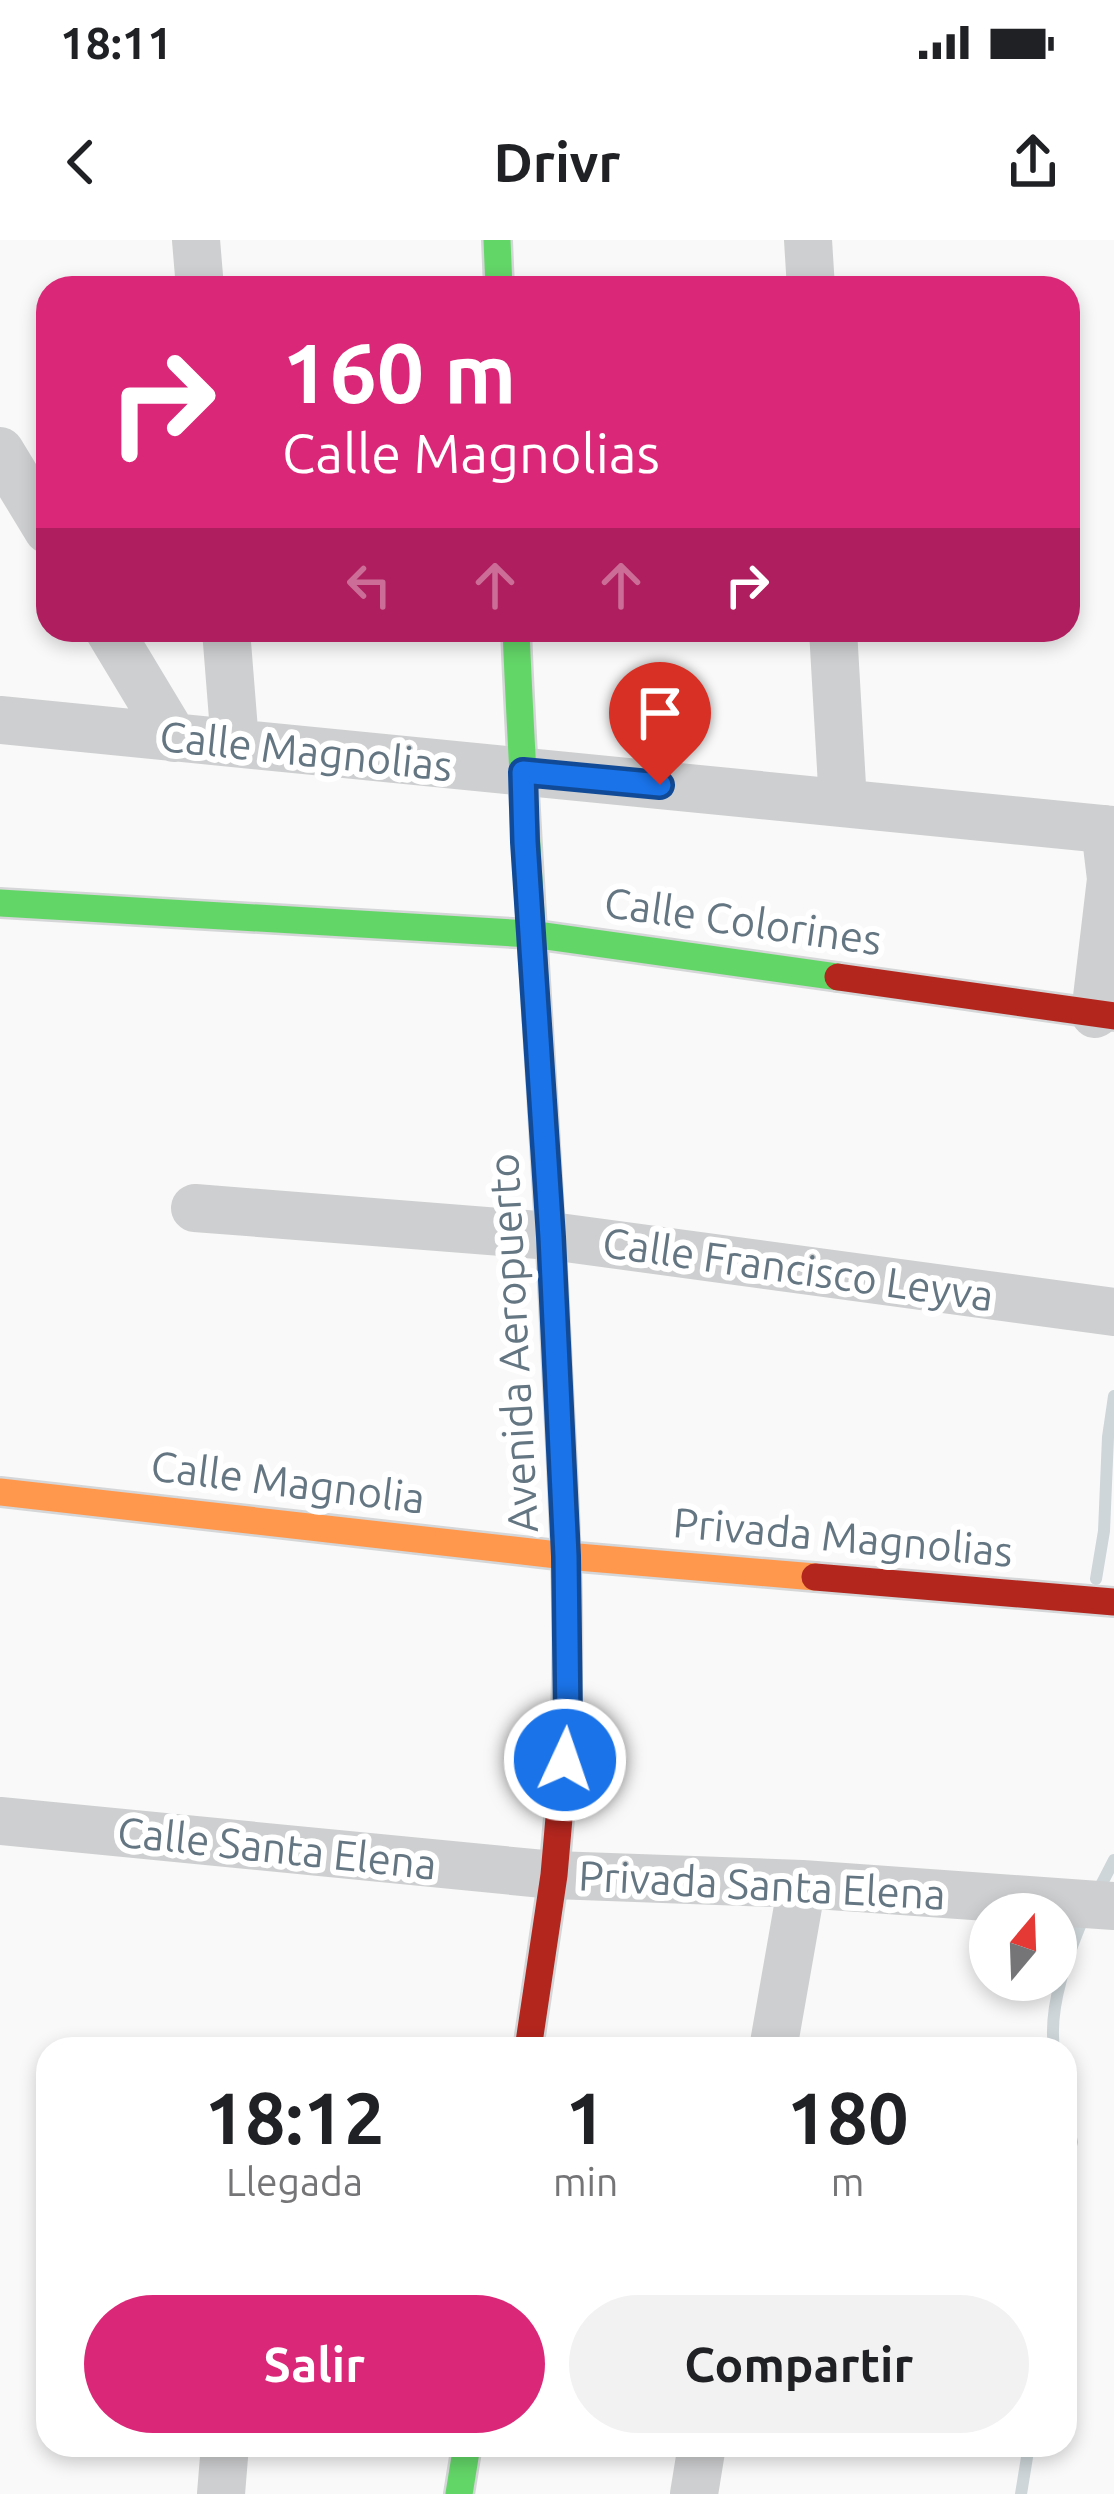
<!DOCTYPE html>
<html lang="es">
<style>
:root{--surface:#fff;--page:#f2f2f2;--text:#202124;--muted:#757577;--accent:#db2777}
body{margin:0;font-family:Ubuntu,sans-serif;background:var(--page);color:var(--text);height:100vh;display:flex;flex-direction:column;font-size:45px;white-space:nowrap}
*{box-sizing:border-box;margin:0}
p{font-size:39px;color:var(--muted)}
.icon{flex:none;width:66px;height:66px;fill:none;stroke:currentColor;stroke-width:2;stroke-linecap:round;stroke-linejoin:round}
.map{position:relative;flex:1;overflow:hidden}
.drawer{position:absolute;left:36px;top:1797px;width:1041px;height:420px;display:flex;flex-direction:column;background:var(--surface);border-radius:36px;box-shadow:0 6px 18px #0003}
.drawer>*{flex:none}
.banner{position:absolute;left:36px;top:36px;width:1044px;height:366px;border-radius:36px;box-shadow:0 6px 18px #0003;background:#db2777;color:#fff;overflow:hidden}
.needle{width:78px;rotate:19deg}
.controls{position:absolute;left:969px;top:1653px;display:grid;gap:24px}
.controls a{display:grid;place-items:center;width:108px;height:108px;border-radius:50%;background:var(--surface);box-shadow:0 6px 18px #0003;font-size:60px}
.pin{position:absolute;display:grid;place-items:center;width:102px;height:102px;color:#fff;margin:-123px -51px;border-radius:50% 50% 50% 0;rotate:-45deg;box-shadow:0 0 12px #0007}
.pin .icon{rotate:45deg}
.me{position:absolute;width:132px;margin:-66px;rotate:3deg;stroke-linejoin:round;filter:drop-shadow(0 0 9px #0008)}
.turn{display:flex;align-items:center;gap:42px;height:252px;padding:0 48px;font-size:54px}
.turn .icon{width:156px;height:156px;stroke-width:2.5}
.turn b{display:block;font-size:84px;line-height:102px}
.lanes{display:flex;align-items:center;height:114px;padding:0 48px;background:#0003;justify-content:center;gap:60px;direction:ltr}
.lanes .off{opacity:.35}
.eta{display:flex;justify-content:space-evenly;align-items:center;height:204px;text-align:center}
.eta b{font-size:72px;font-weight:700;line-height:84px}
.primary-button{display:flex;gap:24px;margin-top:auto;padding:24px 48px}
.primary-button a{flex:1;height:138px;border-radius:72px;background:var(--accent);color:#fff;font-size:48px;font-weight:700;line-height:138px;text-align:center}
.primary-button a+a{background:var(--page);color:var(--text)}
.status{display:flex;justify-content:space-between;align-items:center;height:84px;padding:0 60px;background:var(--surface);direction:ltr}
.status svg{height:33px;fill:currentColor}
header{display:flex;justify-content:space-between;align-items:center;height:156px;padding:0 48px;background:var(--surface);font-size:54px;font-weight:700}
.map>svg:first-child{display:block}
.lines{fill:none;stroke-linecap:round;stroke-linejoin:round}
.stream{stroke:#ced6d9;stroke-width:12}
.fast-casing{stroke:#d5d6d7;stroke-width:32}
.slow-casing{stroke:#d5d6d7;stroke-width:32}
.jam-casing{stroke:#d5d6d7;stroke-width:32}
.street{stroke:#cecfd0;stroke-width:48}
.fast{stroke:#63d668;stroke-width:27}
.slow{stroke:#ff974d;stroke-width:27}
.jam{stroke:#b3261e;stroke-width:27}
.route-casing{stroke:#114b97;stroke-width:30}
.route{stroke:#1a73e8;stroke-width:21}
.labels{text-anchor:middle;stroke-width:12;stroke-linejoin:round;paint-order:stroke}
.street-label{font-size:42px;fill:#657683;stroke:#fff}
</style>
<div class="status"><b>18:11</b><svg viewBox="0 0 49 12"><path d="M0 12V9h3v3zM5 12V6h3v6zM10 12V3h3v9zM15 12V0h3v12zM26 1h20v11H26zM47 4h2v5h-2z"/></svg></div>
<header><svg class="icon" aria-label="back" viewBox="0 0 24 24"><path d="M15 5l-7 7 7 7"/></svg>Drivr<svg class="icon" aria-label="share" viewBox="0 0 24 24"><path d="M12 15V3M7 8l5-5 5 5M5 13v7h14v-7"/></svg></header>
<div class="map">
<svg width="1114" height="2254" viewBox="0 0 1114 2254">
<rect width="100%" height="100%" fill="#f9f9f9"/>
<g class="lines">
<!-- stream -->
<path class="stream" d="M 1096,1339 L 1104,1291 L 1108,1197 L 1114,1156
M 1098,1651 L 1114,1620
M 1054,1809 C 1048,1765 1068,1714 1085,1674
M 1065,1875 L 1072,1902 L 1065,1925
M 1021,2254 L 1029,2205"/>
<!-- fast casing -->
<g class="fast-casing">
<path id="fast" d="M 497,0 L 499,48
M 516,390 C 526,636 546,881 557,1127 C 564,1269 574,1413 561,1555
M 0,663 L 531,694 L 838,737
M 459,2254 L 467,2205"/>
</g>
<!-- slow casing -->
<g class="slow-casing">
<path id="slow" d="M 0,1252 L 566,1316 L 815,1337"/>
</g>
<!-- jam casing -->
<g class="jam-casing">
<path id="jam" d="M 838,737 L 1114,776
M 815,1337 L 1114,1362
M 528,1809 L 554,1635 L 561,1555"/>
</g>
<!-- street -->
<path class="street" d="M 196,0 L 200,48
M 808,0 L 811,48
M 0,211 L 48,290
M 109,390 L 174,498
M 226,390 L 235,503
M 833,390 L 843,563
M 0,480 L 1114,590
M 1095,774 L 1111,639 L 1105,589
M 195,968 L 551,996 L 1114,1072
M 0,1581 L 554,1635 L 802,1644 L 1114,1666
M 773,1809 L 802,1644
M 221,2254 L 225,2205
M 694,2254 L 702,2205"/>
<!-- fast -->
<use href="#fast" class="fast"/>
<!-- slow -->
<use href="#slow" class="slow"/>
<!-- jam -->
<use href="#jam" class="jam"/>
</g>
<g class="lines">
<!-- route casing -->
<g class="route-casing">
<path id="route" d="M 565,1520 L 568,1481 L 566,1316 L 551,997 L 525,602 L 523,532 L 660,545"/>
</g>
<!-- route -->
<use href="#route" class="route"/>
</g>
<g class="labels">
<!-- street labels -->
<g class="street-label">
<text transform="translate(306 511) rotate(6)" y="15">Calle Magnolias</text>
<text transform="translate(743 681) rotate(8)" y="15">Calle Colorines</text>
<text transform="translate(798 1029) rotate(8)" y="15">Calle Francisco Leyva</text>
<text transform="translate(513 1103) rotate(-93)" y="15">Avenida Aeropuerto</text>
<text transform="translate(288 1242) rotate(7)" y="15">Calle Magnolia</text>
<text transform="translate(843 1297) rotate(5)" y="15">Privada Magnolias</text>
<text transform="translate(277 1608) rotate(6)" y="15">Calle Santa Elena</text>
<text transform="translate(762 1645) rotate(3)" y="15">Privada Santa Elena</text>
</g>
</g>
</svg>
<div class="controls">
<a><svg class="needle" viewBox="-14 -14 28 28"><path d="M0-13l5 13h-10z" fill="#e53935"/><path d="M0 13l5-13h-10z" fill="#757577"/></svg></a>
</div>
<div class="pin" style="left:660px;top:545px;background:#d93025"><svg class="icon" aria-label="arrive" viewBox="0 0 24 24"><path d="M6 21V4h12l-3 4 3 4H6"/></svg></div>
<svg class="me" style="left:565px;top:1520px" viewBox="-20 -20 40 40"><circle r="17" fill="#1a73e8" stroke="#fff" stroke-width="3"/><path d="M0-11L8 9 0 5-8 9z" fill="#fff"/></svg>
<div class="banner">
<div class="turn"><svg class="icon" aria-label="right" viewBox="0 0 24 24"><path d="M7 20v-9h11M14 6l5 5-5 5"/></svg><div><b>160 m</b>Calle Magnolias</div></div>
<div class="lanes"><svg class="icon off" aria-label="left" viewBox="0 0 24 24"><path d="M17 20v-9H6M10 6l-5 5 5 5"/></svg><svg class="icon off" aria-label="ahead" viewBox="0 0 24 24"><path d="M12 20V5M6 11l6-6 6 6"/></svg><svg class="icon off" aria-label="ahead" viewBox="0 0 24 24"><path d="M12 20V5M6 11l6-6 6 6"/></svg><svg class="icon" aria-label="right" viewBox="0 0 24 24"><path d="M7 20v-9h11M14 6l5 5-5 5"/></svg></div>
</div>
<section class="drawer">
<div class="eta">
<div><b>18:12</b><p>Llegada</p></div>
<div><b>1</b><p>min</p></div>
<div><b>180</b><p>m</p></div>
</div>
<div class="primary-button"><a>Salir</a><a>Compartir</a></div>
</section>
</div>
